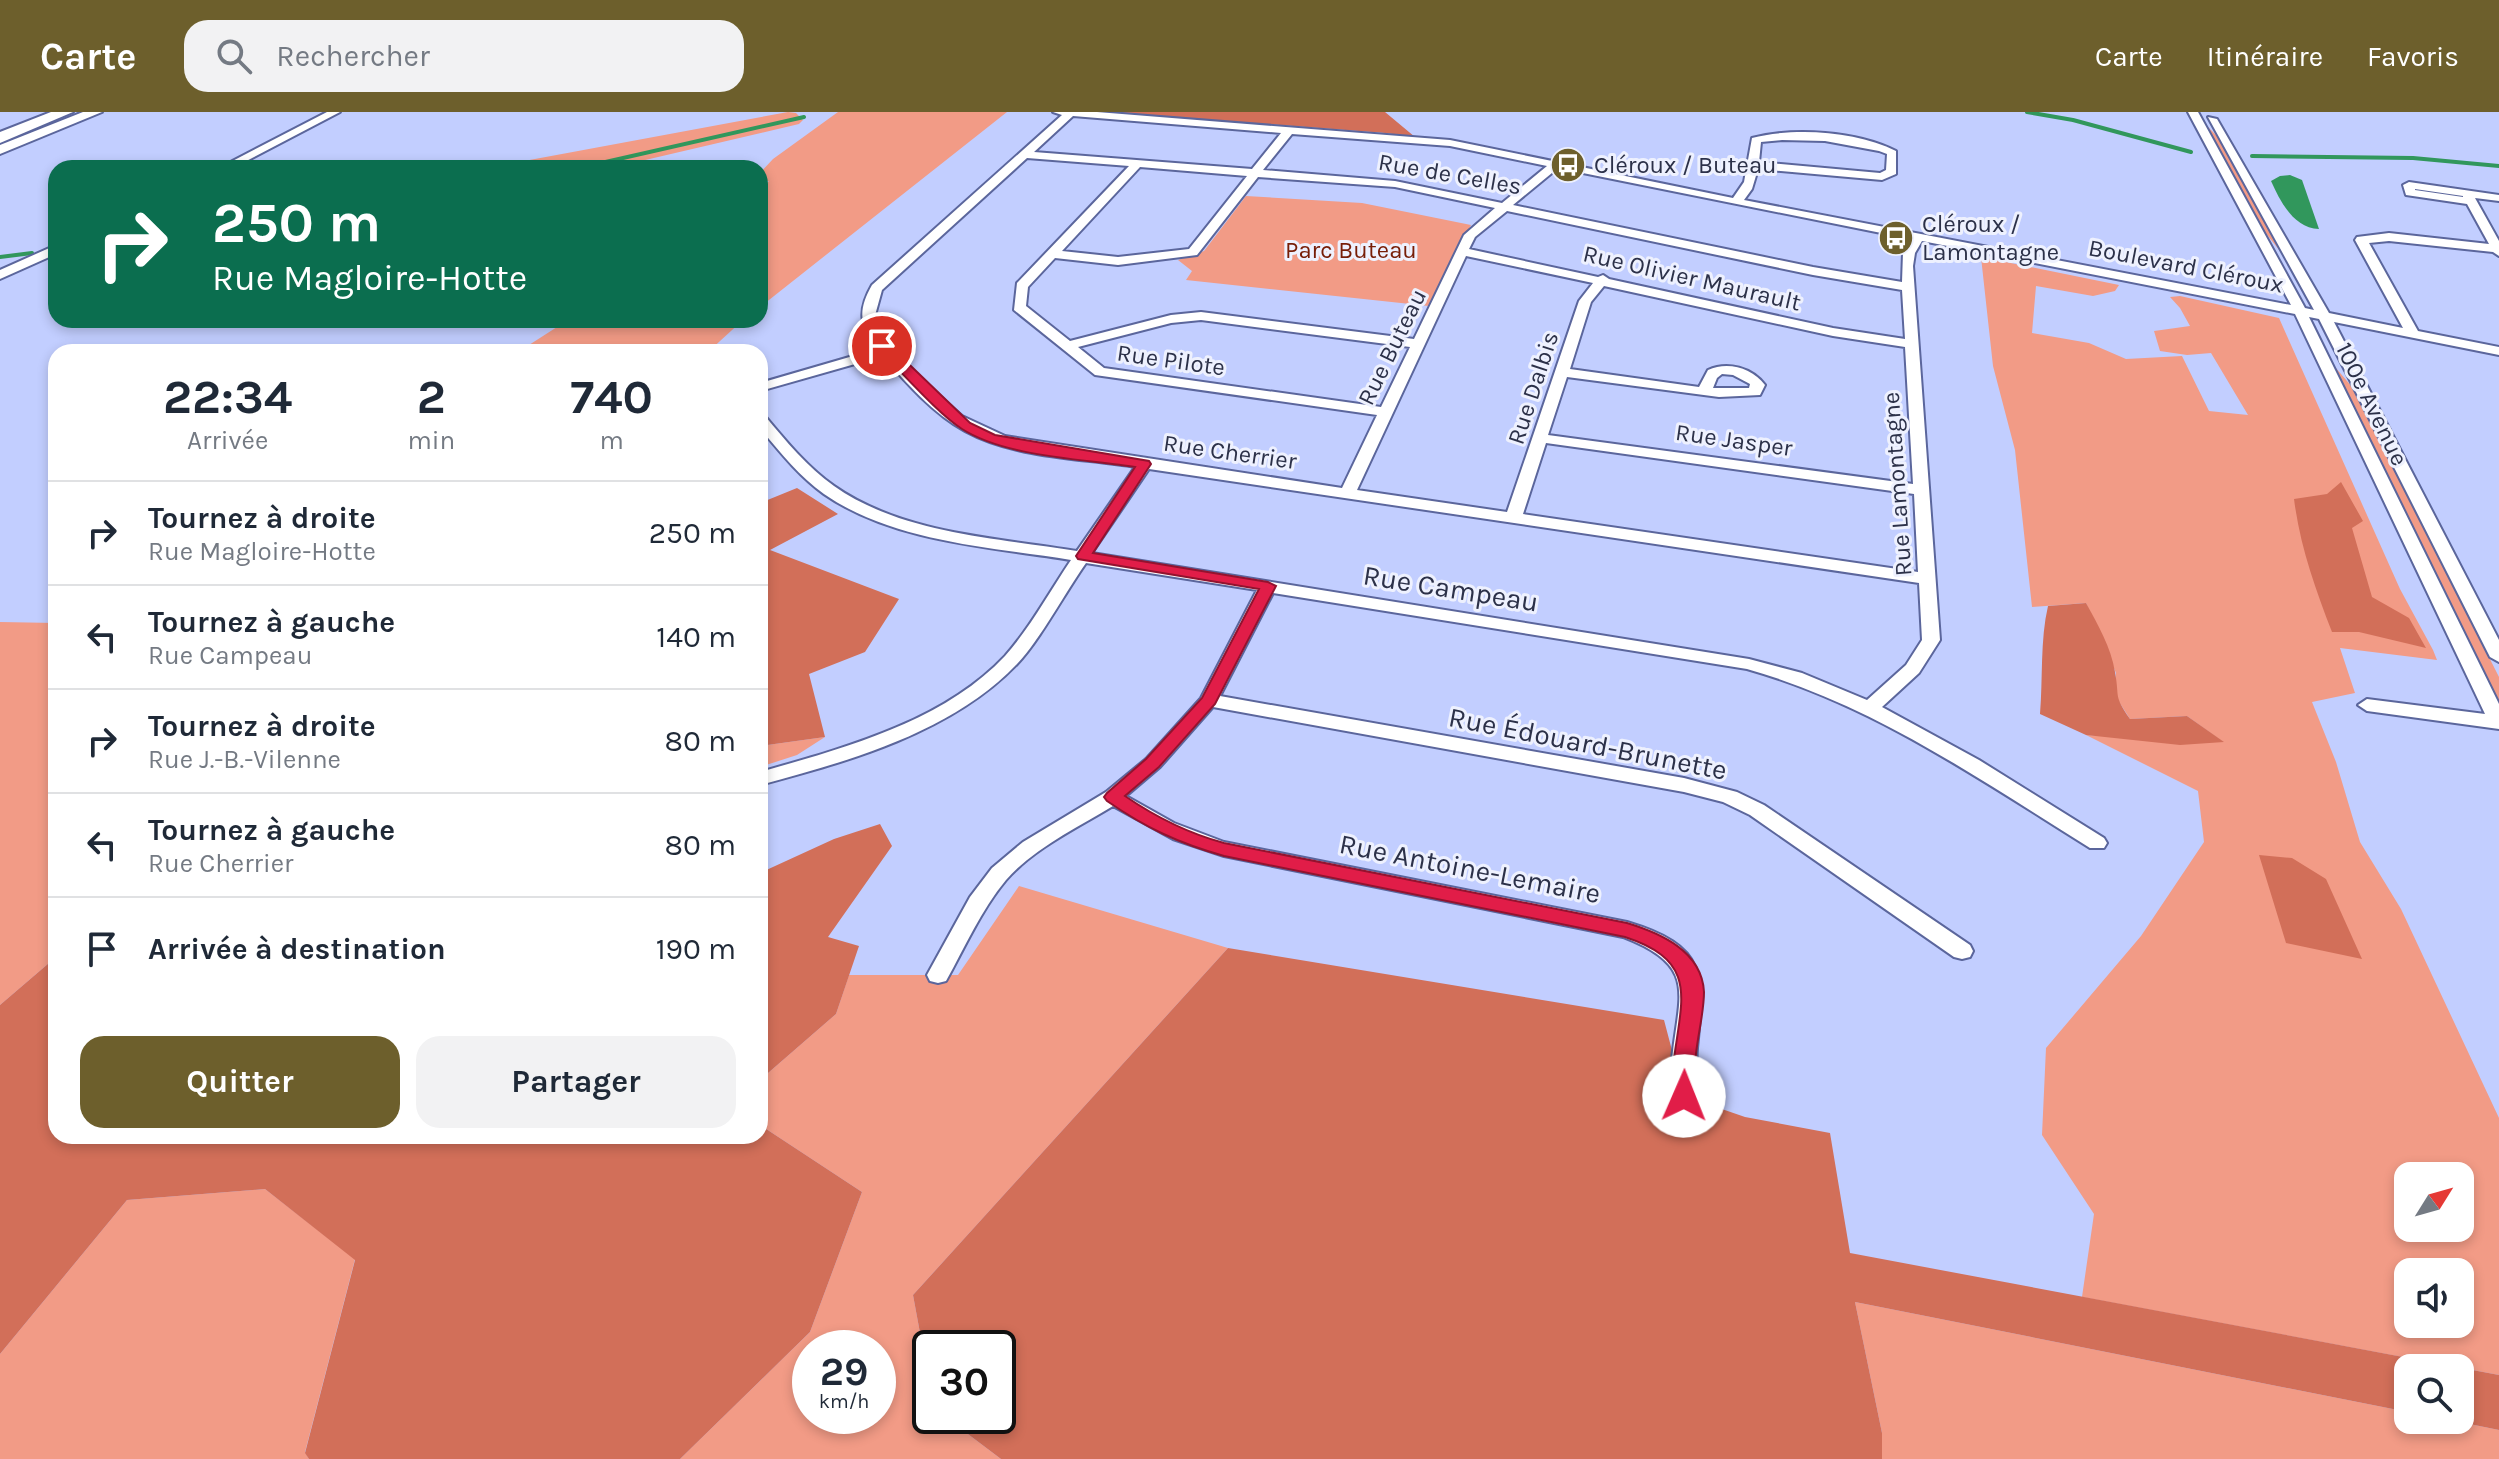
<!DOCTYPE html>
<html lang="fr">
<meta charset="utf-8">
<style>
:root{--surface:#fff;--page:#f2f2f3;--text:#1f2937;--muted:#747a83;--line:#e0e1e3;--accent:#6d5f2c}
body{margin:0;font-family:Karla,sans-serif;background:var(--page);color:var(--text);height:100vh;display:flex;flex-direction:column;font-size:30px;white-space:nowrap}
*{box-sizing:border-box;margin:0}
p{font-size:26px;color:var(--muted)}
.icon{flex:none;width:44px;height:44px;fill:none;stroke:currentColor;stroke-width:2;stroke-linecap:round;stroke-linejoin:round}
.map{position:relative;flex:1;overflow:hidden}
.sheet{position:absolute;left:48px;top:232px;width:720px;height:800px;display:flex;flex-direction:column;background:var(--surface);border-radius:24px;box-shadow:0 4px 12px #0003}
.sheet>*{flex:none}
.guide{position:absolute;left:48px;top:48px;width:720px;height:168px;border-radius:24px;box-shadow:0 4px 12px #0003;background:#0b6e4f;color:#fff;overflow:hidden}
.needle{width:52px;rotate:53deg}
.controls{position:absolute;left:2394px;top:1050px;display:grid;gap:16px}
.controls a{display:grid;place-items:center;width:80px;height:80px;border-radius:16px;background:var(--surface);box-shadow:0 4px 12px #0003;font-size:40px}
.speed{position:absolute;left:792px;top:1218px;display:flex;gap:16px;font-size:40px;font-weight:700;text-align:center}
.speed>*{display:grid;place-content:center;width:104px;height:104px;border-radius:50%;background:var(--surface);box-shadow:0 4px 12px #0003;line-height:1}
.speed small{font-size:20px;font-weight:400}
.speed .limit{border:4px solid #111;border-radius:12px;background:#fff;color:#111}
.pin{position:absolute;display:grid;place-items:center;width:68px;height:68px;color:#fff;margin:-34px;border:4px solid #fff;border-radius:50%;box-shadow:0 2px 8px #0007}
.me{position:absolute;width:88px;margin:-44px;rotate:1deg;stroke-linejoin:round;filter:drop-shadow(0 0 6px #0008)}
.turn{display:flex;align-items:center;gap:28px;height:168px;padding:0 32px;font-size:36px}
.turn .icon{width:104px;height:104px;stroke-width:2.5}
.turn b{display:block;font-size:56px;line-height:68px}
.eta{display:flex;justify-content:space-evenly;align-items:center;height:136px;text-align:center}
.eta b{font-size:48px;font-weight:700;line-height:56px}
.primary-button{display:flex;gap:16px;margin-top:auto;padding:16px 32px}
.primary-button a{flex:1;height:92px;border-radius:24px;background:var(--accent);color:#fff;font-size:32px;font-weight:700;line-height:92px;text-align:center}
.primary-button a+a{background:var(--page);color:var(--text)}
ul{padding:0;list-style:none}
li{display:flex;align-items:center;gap:24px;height:104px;padding:0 32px;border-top:2px solid var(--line)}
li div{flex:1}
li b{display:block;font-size:30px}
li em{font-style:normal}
header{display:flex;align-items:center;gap:48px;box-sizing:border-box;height:112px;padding:0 40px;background:var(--accent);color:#fff}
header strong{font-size:38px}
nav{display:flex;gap:44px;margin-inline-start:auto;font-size:28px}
.search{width:560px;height:72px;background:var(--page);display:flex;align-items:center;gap:20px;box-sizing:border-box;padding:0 28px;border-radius:24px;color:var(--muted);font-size:30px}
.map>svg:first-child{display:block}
.green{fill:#f29b86;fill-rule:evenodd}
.forest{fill:#d26f59}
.water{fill:#31975c}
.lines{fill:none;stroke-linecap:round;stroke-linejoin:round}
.stream{stroke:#31975c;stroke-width:4}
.minor-casing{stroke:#5b669c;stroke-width:4}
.major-casing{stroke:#5b669c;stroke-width:4}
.highway-casing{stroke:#5b669c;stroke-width:4}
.minor{fill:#fff;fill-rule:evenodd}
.major{fill:#fff;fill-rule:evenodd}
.highway{fill:#fff;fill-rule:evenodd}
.route{fill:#e11d48;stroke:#92132f;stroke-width:2}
.labels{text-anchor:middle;stroke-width:6;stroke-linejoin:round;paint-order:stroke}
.far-poi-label{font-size:24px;fill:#2c3149;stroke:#eef1fe;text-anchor:start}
.far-street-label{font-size:24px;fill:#2c3149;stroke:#eef1fe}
.far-park-label{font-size:24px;fill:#771d07;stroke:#eef1fe}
.street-label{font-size:28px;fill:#2c3149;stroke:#eef1fe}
</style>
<header>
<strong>Carte</strong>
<div class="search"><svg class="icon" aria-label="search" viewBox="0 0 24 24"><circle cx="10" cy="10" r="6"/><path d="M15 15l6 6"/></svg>Rechercher</div>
<nav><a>Carte</a><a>Itinéraire</a><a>Favoris</a></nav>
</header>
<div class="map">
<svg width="2499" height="1347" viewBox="0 0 2499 1347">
<rect width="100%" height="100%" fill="#c2ceff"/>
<!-- green -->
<path class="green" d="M 788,0 L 796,1 L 803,8 L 799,12 L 611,56 L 487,56 Z
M 838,0 L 1007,0 L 760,195 L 760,76 L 769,69 L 760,69 L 760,61 L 773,47 Z
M 2202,9 L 2217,24 L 2284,144 L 2252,104 Z
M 1246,84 L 1362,91 L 1471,113 L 1429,194 L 1186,168 L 1192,159 L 1178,148 L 1204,139 Z
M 1981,145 L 2119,173 L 2115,179 L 2093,184 L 2036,174 L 2032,221 L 2089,231 L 2126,247 L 2182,244 L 2209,299 L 2248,303 L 2211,241 L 2187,243 L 2160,239 L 2154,219 L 2190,214 L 2180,196 L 2170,185 L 2180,184 L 2279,206 L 2400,477 L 2433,538 L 2437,548 L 2340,536 L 2355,581 L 2312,590 L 2336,650 L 2360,730 L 2401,797 L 2499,1006 L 2499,1263 L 2082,1185 L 2094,1102 L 2042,1023 L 2046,936 L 2141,824 L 2204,730 L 2198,679 L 2086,623 L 2223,630 L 2187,604 L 2130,607 L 2116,585 L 2116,561 L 2086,491 L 2032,495 L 2015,338 L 1993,254 ZM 2408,1064 L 2460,1064 L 2460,1116 L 2408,1116 ZM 2408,1160 L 2460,1160 L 2460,1212 L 2408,1212 Z
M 568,208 L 743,208 L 708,240 L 518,240 Z
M 2329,248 L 2353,276 L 2499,565 L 2499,590 Z
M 0,510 L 56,511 L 56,845 L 0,893 Z
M 825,625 L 797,643 L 760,655 L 760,634 Z
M 1019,774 L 1228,836 L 913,1183 L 930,1275 L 930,1304 L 944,1304 L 1001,1347 L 680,1347 L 810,1220 L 862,1080 L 760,1013 L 760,968 L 836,902 L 849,863 L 958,863 ZM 810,1236 L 878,1236 L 878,1304 L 810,1304 Z
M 265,1077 L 355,1147 L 305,1340 L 309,1347 L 0,1347 L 0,1242 L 127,1088 Z
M 1855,1190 L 2408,1300 L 2408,1308 L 2450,1308 L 2499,1318 L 2499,1347 L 1882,1347 L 1882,1321 Z"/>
<!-- forest -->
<path class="forest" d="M 1109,0 L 1385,0 L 1415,25 L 1385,21 Z
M 2341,370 L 2363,409 L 2352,416 L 2372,485 L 2409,506 L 2426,536 L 2359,520 L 2332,520 C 2315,476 2300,434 2294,387 L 2327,382 Z
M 797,376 L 838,402 L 770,438 L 899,487 L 865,540 L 809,562 L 825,625 L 760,634 L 760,391 Z
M 2086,491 C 2098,513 2111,535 2115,560 C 2120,587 2113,582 2130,607 L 2187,604 L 2224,630 L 2180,633 L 2086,623 L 2040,602 C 2043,567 2040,528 2048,494 Z
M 880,712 L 892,734 L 828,825 L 859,834 L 836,902 L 760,968 L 760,761 L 834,727 Z
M 2259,743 L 2292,746 L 2326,767 L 2362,847 L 2286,831 Z
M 1228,836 L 1664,908 L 1684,984 L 1745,1005 L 1830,1021 L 1850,1141 L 2499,1263 L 2499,1318 L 2450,1308 L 2460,1308 L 2460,1256 L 2408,1256 L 2408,1300 L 1855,1190 L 1882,1321 L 1882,1347 L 1001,1347 L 944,1304 L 998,1304 L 998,1236 L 930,1236 L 930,1275 L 913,1183 Z
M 56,845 L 56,1024 L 760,1024 L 760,1013 L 862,1080 L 810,1220 L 680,1347 L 309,1347 L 305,1341 L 355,1148 L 265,1077 L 127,1088 L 0,1242 L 0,893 Z"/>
<!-- water -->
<path class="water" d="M 2290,63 L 2302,68 L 2319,117 C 2294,116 2281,91 2271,69 L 2280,64 Z"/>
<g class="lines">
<!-- stream -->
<path class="stream" d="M 2027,0 L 2073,8 L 2191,40
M 2252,44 L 2413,46 L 2499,54
M 579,56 L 804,5
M 0,145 L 32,141"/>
<!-- minor casing -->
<g class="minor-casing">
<path id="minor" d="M 327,0 L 340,0 L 233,56 L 219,56 Z
M 1053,0 L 1097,0 L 1450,28 L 1733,86 L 1744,70 L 1752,26 C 1794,15 1857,19 1896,39 L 1896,62 L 1882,68 L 1758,57 L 1752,77 L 1744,88 L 2291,193 L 2188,0 L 2198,0 L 2305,196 L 2314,198 L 2208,5 L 2217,7 L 2329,201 L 2403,216 L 2355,128 L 2357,125 L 2389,121 L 2489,132 L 2467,92 L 2406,83 L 2403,73 L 2409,70 L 2499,83 L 2499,89 L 2475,86 L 2499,129 L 2499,144 L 2493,140 L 2389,129 L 2369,131 L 2418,219 L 2499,235 L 2499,243 L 2334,210 L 2499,528 L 2499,550 L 2490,545 L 2319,207 L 2309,205 L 2499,592 L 2499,617 L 2367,599 L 2358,593 L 2367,587 L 2485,602 L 2295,202 L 1922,129 L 1915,141 L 1913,154 L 1940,528 L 1919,561 L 1882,595 L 1979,648 L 2104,726 L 2107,731 L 2104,736 L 2090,736 C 1979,667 1874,593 1747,557 L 1273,481 L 1220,584 L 1684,666 L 1737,680 L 1764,693 L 1970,833 L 1973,839 L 1970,845 L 1962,847 L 1954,845 L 1750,703 L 1723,690 L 1684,680 L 1213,595 L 1160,655 L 1126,684 L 1174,711 L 1224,730 L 1627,810 C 1707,834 1705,862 1697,936 C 1695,953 1700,977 1693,991 L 1684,994 L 1675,991 C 1669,978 1670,961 1672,947 C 1679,881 1698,854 1623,825 L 1224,744 L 1173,727 L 1113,694 C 1077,716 1034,736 1006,768 C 981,798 965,835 946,869 L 938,871 L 930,869 L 927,863 L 970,785 L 992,756 L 1023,730 L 1106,680 L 1146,647 L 1201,586 L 1257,478 L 1086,451 C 1066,479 1040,528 1017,552 C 951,621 849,649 760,673 L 760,660 C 844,636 943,610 1005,544 C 1030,516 1050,479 1071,448 C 990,435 893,430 824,382 C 799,364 780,340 760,316 L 760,303 L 765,304 C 786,329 807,355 834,374 C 902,422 998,426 1077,439 L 1135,355 C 1080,346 1014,346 965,319 C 934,302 906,271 883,244 L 760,279 L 760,271 L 877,237 C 860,214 857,199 872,173 L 1062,3 ZM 1073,4 L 1281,21 L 1252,57 L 1034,40 ZM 1292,22 L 1450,34 L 1547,54 L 1502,91 L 1395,69 L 1263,58 ZM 1782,28 L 1825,29 L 1879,39 L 1887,42 L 1886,58 L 1880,61 L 1759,50 L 1761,30 ZM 1027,46 L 1129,54 L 1017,171 L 1014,198 L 1095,263 L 1377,303 L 1342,376 L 1005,324 L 962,304 L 917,264 L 888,233 L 874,207 L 882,178 ZM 1140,55 L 1247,64 L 1189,137 L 1118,145 L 1062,139 ZM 1558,56 L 1911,127 L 1903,141 L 1902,170 L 1813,155 L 1513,93 ZM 1258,65 L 1395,75 L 1495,96 L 1464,123 L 1414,227 L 1201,200 L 1171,203 L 1070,229 L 1026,194 L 1028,175 L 1055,146 L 1118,153 L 1197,143 ZM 2415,77 L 2463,84 L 2463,85 L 2415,78 ZM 1507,99 L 1813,163 L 1902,178 L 1905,227 L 1833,216 L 1609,167 L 1603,163 L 1598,165 L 1469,137 L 1475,125 ZM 1466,144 L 1593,171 L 1579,189 L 1507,400 L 1357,378 ZM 1604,174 L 1833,224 L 1905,235 L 1913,372 L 1548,323 L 1567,265 L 1719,285 L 1760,283 L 1765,273 C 1752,256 1728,249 1708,258 L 1699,275 L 1570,257 L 1591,190 ZM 1201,208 L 1410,235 L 1381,295 L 1104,256 L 1078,235 L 1171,211 ZM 1722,262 L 1733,263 L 1750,272 L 1749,276 L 1713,276 L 1717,266 ZM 1546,331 L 1914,382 L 1918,460 L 1523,402 ZM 1149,357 L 1919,471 L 1922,528 L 1906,553 L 1867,588 L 1802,561 L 1749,547 L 1092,441 Z
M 56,133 L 56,142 L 0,167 L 0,158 Z"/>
</g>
<!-- major casing -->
<g class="major-casing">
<path id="major" d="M 83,0 L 102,0 L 0,42 L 0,33 Z"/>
</g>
<!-- highway casing -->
<g class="highway-casing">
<path id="highway" d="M 51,0 L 73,0 L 0,31 L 0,20 Z"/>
</g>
<!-- minor -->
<use href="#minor" class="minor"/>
<!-- major -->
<use href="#major" class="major"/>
<!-- highway -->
<use href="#highway" class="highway"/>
</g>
<!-- route -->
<path class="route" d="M 878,231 L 887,231 L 970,311 L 995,323 L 1149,349 L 1151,352 L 1093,441 L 1268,470 L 1276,474 L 1215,592 L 1159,655 L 1125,684 C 1157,706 1187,721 1224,731 L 1627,811 C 1660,821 1702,839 1704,880 C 1704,900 1698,922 1696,942 C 1694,954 1697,981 1692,990 L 1684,993 L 1676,990 C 1669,976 1672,962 1674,947 C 1682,885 1698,849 1625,825 L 1224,744 C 1178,731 1146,716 1107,689 L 1104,685 L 1107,681 L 1146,647 L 1202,586 L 1259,477 L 1078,447 L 1076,444 L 1135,355 C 1083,347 1006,345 962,317 C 938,302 900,258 878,237 Z"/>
<!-- icons -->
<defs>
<g id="bus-disc" transform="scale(1.8)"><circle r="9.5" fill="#6d5f2c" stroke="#eef1fe"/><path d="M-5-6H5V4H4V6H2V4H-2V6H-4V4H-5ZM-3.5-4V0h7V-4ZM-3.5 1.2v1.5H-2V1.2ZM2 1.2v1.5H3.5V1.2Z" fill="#fff"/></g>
</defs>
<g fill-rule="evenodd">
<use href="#bus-disc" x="1568" y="53"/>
<use href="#bus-disc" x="1896" y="126"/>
</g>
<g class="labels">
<!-- far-poi labels -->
<g class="far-poi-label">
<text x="1594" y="61">Cléroux / Buteau</text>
<text x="1922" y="120">Cléroux /<tspan x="1922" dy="28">Lamontagne</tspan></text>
</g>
<!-- far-street labels -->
<g class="far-street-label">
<text transform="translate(1450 62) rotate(10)" y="8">Rue de Celles</text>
<text transform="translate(2186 154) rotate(11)" y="8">Boulevard Cléroux</text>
<text transform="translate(1692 166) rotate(13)" y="8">Rue Olivier Maurault</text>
<text transform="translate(1392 235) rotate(-64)" y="8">Rue Buteau</text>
<text transform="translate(1171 248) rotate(8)" y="8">Rue Pilote</text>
<text transform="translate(1533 276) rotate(-72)" y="8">Rue Dalbis</text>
<text transform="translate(2372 292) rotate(64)" y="8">100e Avenue</text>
<text transform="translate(1734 328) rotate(8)" y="8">Rue Jasper</text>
<text transform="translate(1230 340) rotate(8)" y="8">Rue Cherrier</text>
<text transform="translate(1897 372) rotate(-94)" y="8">Rue Lamontagne</text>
</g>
<!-- far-park labels -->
<g class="far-park-label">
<text x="1351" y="146">Parc Buteau</text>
</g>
<!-- street labels -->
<g class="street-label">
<text transform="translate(1451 476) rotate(9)" y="10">Rue Campeau</text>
<text transform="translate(1588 631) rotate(11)" y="10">Rue Édouard-Brunette</text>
<text transform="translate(1470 756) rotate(11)" y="10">Rue Antoine-Lemaire</text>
</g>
</g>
</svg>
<div class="controls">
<a><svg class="needle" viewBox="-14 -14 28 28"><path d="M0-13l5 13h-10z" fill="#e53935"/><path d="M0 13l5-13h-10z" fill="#747a83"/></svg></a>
<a><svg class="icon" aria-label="sound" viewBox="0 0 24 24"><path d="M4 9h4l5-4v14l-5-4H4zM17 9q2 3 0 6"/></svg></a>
<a><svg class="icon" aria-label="search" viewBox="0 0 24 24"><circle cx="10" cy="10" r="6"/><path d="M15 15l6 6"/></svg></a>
</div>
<div class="speed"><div>29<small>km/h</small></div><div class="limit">30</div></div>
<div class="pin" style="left:882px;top:234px;background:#d93025"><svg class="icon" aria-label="arrive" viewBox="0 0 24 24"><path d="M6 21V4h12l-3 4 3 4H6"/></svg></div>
<svg class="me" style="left:1684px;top:984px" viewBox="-20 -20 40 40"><circle r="19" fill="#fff"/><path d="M0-13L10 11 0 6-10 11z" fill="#e11d48"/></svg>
<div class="guide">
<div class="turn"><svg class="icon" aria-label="right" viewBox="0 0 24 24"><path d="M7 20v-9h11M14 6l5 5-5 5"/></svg><div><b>250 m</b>Rue Magloire-Hotte</div></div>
</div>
<section class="sheet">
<div class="eta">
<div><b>22:34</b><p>Arrivée</p></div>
<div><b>2</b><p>min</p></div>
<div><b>740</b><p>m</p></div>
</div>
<ul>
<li><svg class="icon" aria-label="right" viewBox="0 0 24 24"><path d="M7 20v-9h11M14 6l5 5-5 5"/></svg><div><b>Tournez à droite</b><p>Rue Magloire-Hotte</p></div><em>250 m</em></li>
<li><svg class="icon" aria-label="left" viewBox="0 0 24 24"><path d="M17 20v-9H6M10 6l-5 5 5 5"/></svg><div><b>Tournez à gauche</b><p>Rue Campeau</p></div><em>140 m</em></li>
<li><svg class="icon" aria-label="right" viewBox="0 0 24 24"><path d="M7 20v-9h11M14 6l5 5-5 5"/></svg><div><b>Tournez à droite</b><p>Rue J.-B.-Vilenne</p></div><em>80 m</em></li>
<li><svg class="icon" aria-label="left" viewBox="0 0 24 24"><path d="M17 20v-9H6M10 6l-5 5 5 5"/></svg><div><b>Tournez à gauche</b><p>Rue Cherrier</p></div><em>80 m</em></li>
<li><svg class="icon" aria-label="arrive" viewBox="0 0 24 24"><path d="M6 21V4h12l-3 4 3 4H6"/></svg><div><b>Arrivée à destination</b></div><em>190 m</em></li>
</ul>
<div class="primary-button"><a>Quitter</a><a>Partager</a></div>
</section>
</div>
